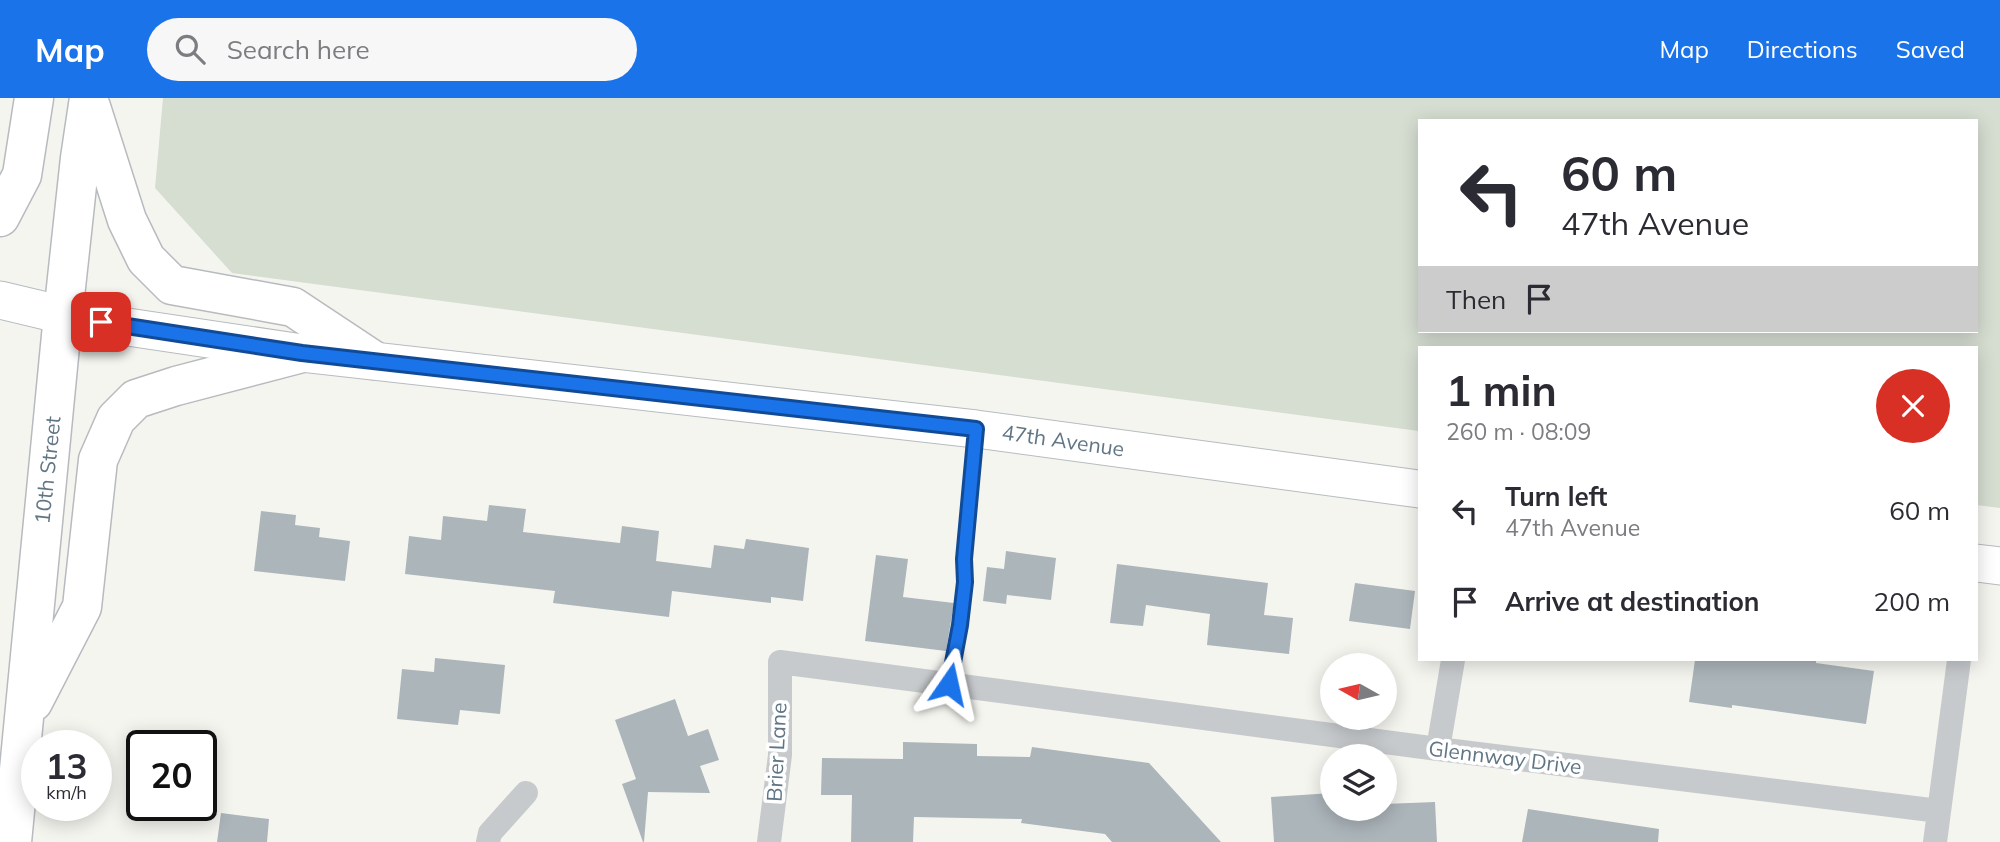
<!DOCTYPE html>
<meta charset="utf-8">
<style>
:root{--surface:#fff;--page:#f7f7f7;--text:#2b2b33;--muted:#7c7c81;--accent:#1a73e8}
body{margin:0;font-family:Mulish,sans-serif;background:var(--page);color:var(--text);height:100vh;display:flex;flex-direction:column;font-size:26px;white-space:nowrap}
*{box-sizing:border-box;margin:0}
p{font-size:23px;color:var(--muted)}
.icon{flex:none;width:38px;height:38px;fill:none;stroke:currentColor;stroke-width:2;stroke-linecap:round;stroke-linejoin:round}
.map{position:relative;flex:1;overflow:hidden}
.drawer{position:absolute;left:1418px;top:248px;width:560px;height:315px;display:flex;flex-direction:column;background:var(--surface);border-radius:0px;box-shadow:0 4px 18px #0003}
.drawer>*{flex:none}
.guide{position:absolute;left:1418px;top:21px;width:560px;height:214px;border-radius:0px;box-shadow:0 4px 18px #0003;background:#fff;color:var(--text);overflow:hidden}
.needle{width:46px;rotate:278deg}
.controls{position:absolute;left:1320px;top:555px;display:grid;gap:14px}
.controls a{display:grid;place-items:center;width:77px;height:77px;border-radius:50%;background:var(--surface);box-shadow:0 4px 18px #0003;font-size:35px}
.speed{position:absolute;left:21px;top:632px;display:flex;gap:14px;font-size:35px;font-weight:700;text-align:center}
.speed>*{display:grid;place-content:center;width:91px;height:91px;border-radius:50%;background:var(--surface);box-shadow:0 4px 18px #0003;line-height:1}
.speed small{font-size:18px;font-weight:400}
.speed .limit{border:4px solid #111;border-radius:10px;background:#fff;color:#111}
.pin{position:absolute;display:grid;place-items:center;width:60px;height:60px;color:#fff;margin:-30px;border-radius:14px;box-shadow:0 4px 10px #0006}
.me{position:absolute;width:77px;margin:-38px;rotate:11deg;stroke-linejoin:round;filter:drop-shadow(0 0 5px #0008)}
.turn{display:flex;align-items:center;gap:24px;height:147px;padding:0 28px;font-size:32px}
.turn .icon{width:91px;height:91px;stroke-width:2.5}
.turn b{display:block;font-size:49px;line-height:60px}
.then{display:flex;align-items:center;height:66px;padding:0 28px;background:#0003;gap:14px;font-size:26px}
.round{display:grid;place-items:center;flex:none;width:74px;height:74px;border-radius:37px;background:var(--page)}
.headline{display:flex;align-items:center;justify-content:space-between;height:119px;padding:0 28px}
h1{font-size:42px;font-weight:700;line-height:52px}
ul{padding:0;list-style:none}
li{display:flex;align-items:center;gap:21px;height:91px;padding:0 28px}
li div{flex:1}
li b{display:block;font-size:26px}
li em{font-style:normal}
header{display:flex;align-items:center;gap:42px;box-sizing:border-box;height:98px;padding:0 35px;background:var(--accent);color:#fff}
header strong{font-size:33px}
nav{display:flex;gap:38px;margin-inline-start:auto;font-size:24px}
.search{width:490px;height:63px;background:var(--page);display:flex;align-items:center;gap:18px;box-sizing:border-box;padding:0 24px;border-radius:38px;color:var(--muted);font-size:26px}
.map>svg:first-child{display:block}
.green{fill:#d6ddd1;fill-rule:evenodd}
.building{fill:#acb5ba}
.lines{fill:none;stroke-linecap:round;stroke-linejoin:round}
.secondary-casing{stroke:#b6bcc0;stroke-width:39}
.primary-casing{stroke:#b7bbbf;stroke-width:41}
.service{stroke:#c7cacd;stroke-width:12}
.minor{stroke:#c7cacd;stroke-width:24}
.secondary{stroke:#fff;stroke-width:37}
.primary{stroke:#fff;stroke-width:38}
.route-casing{stroke:#114b97;stroke-width:18}
.route{stroke:#1a73e8;stroke-width:12}
.labels{text-anchor:middle;stroke-width:7;stroke-linejoin:round;paint-order:stroke}
.street-label{font-size:21px;fill:#617685;stroke:#fff}
</style>
<header>
<strong>Map</strong>
<div class="search"><svg class="icon" aria-label="search" viewBox="0 0 24 24"><circle cx="10" cy="10" r="6"/><path d="M15 15l6 6"/></svg>Search here</div>
<nav><a>Map</a><a>Directions</a><a>Saved</a></nav>
</header>
<div class="map">
<svg width="2000" height="744" viewBox="0 0 2000 744">
<rect width="100%" height="100%" fill="#f5f5f0"/>
<!-- green -->
<path class="green" d="M 163,0 L 2000,0 L 2000,410 L 1976,407 L 1976,250 L 1419,250 L 1419,333 L 232,175 L 155,90 ZM 1419,23 L 1976,23 L 1976,233 L 1419,233 Z"/>
<!-- building -->
<path class="building" d="M 489,407 L 526,411 L 523,434 L 620,445 L 622,428 L 659,433 L 656,463 L 711,470 L 714,447 L 744,451 L 746,441 L 809,450 L 803,503 L 771,499 L 771,505 L 672,493 L 669,519 L 553,505 L 555,493 L 405,476 L 409,438 L 441,442 L 443,418 L 487,423 Z
M 261,413 L 296,417 L 295,427 L 320,430 L 319,439 L 350,443 L 345,483 L 254,473 Z
M 1006,453 L 1056,460 L 1051,502 L 1007,497 L 1006,506 L 983,503 L 987,469 L 1004,471 Z
M 876,457 L 908,461 L 903,499 L 954,505 L 946,553 L 865,543 Z
M 1117,466 L 1268,485 L 1264,517 L 1293,520 L 1289,556 L 1207,547 L 1210,516 L 1146,507 L 1143,528 L 1110,525 Z
M 1355,485 L 1415,493 L 1410,531 L 1349,523 Z
M 435,560 L 505,567 L 500,616 L 460,612 L 458,627 L 397,621 L 402,571 L 434,574 Z
M 1695,562 L 1816,562 L 1816,565 L 1874,573 L 1866,626 L 1732,607 L 1732,610 L 1689,604 Z
M 675,601 L 688,638 L 708,631 L 719,662 L 700,668 L 710,695 L 648,694 L 644,744 L 643,744 L 622,686 L 636,681 L 615,622 Z
M 903,644 L 977,646 L 977,658 L 1030,659 L 1032,649 L 1149,665 L 1221,744 L 1112,744 L 1105,736 L 1021,725 L 1022,721 L 914,719 L 913,744 L 851,744 L 852,697 L 821,697 L 822,660 L 903,661 Z
M 1332,695 L 1332,710 L 1384,710 L 1384,706 L 1435,704 L 1437,744 L 1274,744 L 1271,699 Z
M 1528,711 L 1659,731 L 1658,744 L 1522,744 Z
M 221,715 L 269,721 L 267,744 L 217,744 Z"/>
<g class="lines">
<!-- secondary casing -->
<g class="secondary-casing">
<path id="secondary" d="M 0,202 L 63,217 L 121,228 L 302,255 L 976,331 L 1419,391
M 1976,465 L 2000,468"/>
</g>
<!-- primary casing -->
<g class="primary-casing">
<path id="primary" d="M 91,9 L 127,122 L 146,161 L 172,187 L 293,209 L 373,262
M 0,119 L 22,77 L 34,0
M 33,604 L 82,509 L 98,362 L 116,321 L 136,301 L 176,288 L 302,255
M 12,744 L 63,217 L 80,60 L 89,0"/>
</g>
<!-- service -->
<path class="service" d="M 949,586 L 960,527 L 965,484 L 964,461 L 976,333"/>
<!-- minor -->
<path class="minor" d="M 1438,651 L 1453,562
M 488,744 L 490,735 L 526,695
M 769,744 L 780,657 L 780,564 L 1438,651 L 1939,713
M 1935,744 L 1959,562"/>
<!-- secondary -->
<use href="#secondary" class="secondary"/>
<!-- primary -->
<use href="#primary" class="primary"/>
</g>
<g class="lines">
<!-- route casing -->
<g class="route-casing">
<path id="route" d="M 101,224 L 302,255 L 976,331 L 964,461 L 965,484 L 960,527 L 949,586"/>
</g>
<!-- route -->
<use href="#route" class="route"/>
</g>
<g class="labels">
<!-- street labels -->
<g class="street-label">
<text transform="translate(1063 343) rotate(8)" y="7">47th Avenue</text>
<text transform="translate(48 372) rotate(-84)" y="7">10th Street</text>
<text transform="translate(777 654) rotate(-87)" y="7">Brier Lane</text>
<text transform="translate(1505 660) rotate(7)" y="7">Glennway Drive</text>
</g>
</g>
</svg>
<div class="controls">
<a><svg class="needle" viewBox="-14 -14 28 28"><path d="M0-13l5 13h-10z" fill="#e53935"/><path d="M0 13l5-13h-10z" fill="#7c7c81"/></svg></a>
<a><svg class="icon" aria-label="layers" viewBox="0 0 24 24"><path d="M12 4l9 5-9 5-9-5zM3 14l9 5 9-5"/></svg></a>
</div>
<div class="speed"><div>13<small>km/h</small></div><div class="limit">20</div></div>
<div class="pin" style="left:101px;top:224px;background:#d93025"><svg class="icon" aria-label="arrive" viewBox="0 0 24 24"><path d="M6 21V4h12l-3 4 3 4H6"/></svg></div>
<svg class="me" style="left:949px;top:586px" viewBox="-20 -20 40 40"><path d="M0-17L14 15 0 8-14 15z" fill="#1a73e8" stroke="#fff" stroke-width="4"/></svg>
<div class="guide">
<div class="turn"><svg class="icon" aria-label="left" viewBox="0 0 24 24"><path d="M17 20v-9H6M10 6l-5 5 5 5"/></svg><div><b>60 m</b>47th Avenue</div></div>
<div class="then">Then<svg class="icon" aria-label="arrive" viewBox="0 0 24 24"><path d="M6 21V4h12l-3 4 3 4H6"/></svg></div>
</div>
<section class="drawer">
<div class="headline"><div><h1>1 min</h1><p>260 m · 08:09</p></div><a class="round" style="background:#d93025;color:#fff"><svg class="icon" aria-label="close" viewBox="0 0 24 24"><path d="M6 6l12 12M18 6L6 18"/></svg></a></div>
<ul>
<li><svg class="icon" aria-label="left" viewBox="0 0 24 24"><path d="M17 20v-9H6M10 6l-5 5 5 5"/></svg><div><b>Turn left</b><p>47th Avenue</p></div><em>60 m</em></li>
<li><svg class="icon" aria-label="arrive" viewBox="0 0 24 24"><path d="M6 21V4h12l-3 4 3 4H6"/></svg><div><b>Arrive at destination</b></div><em>200 m</em></li>
</ul>
</section>
</div>
